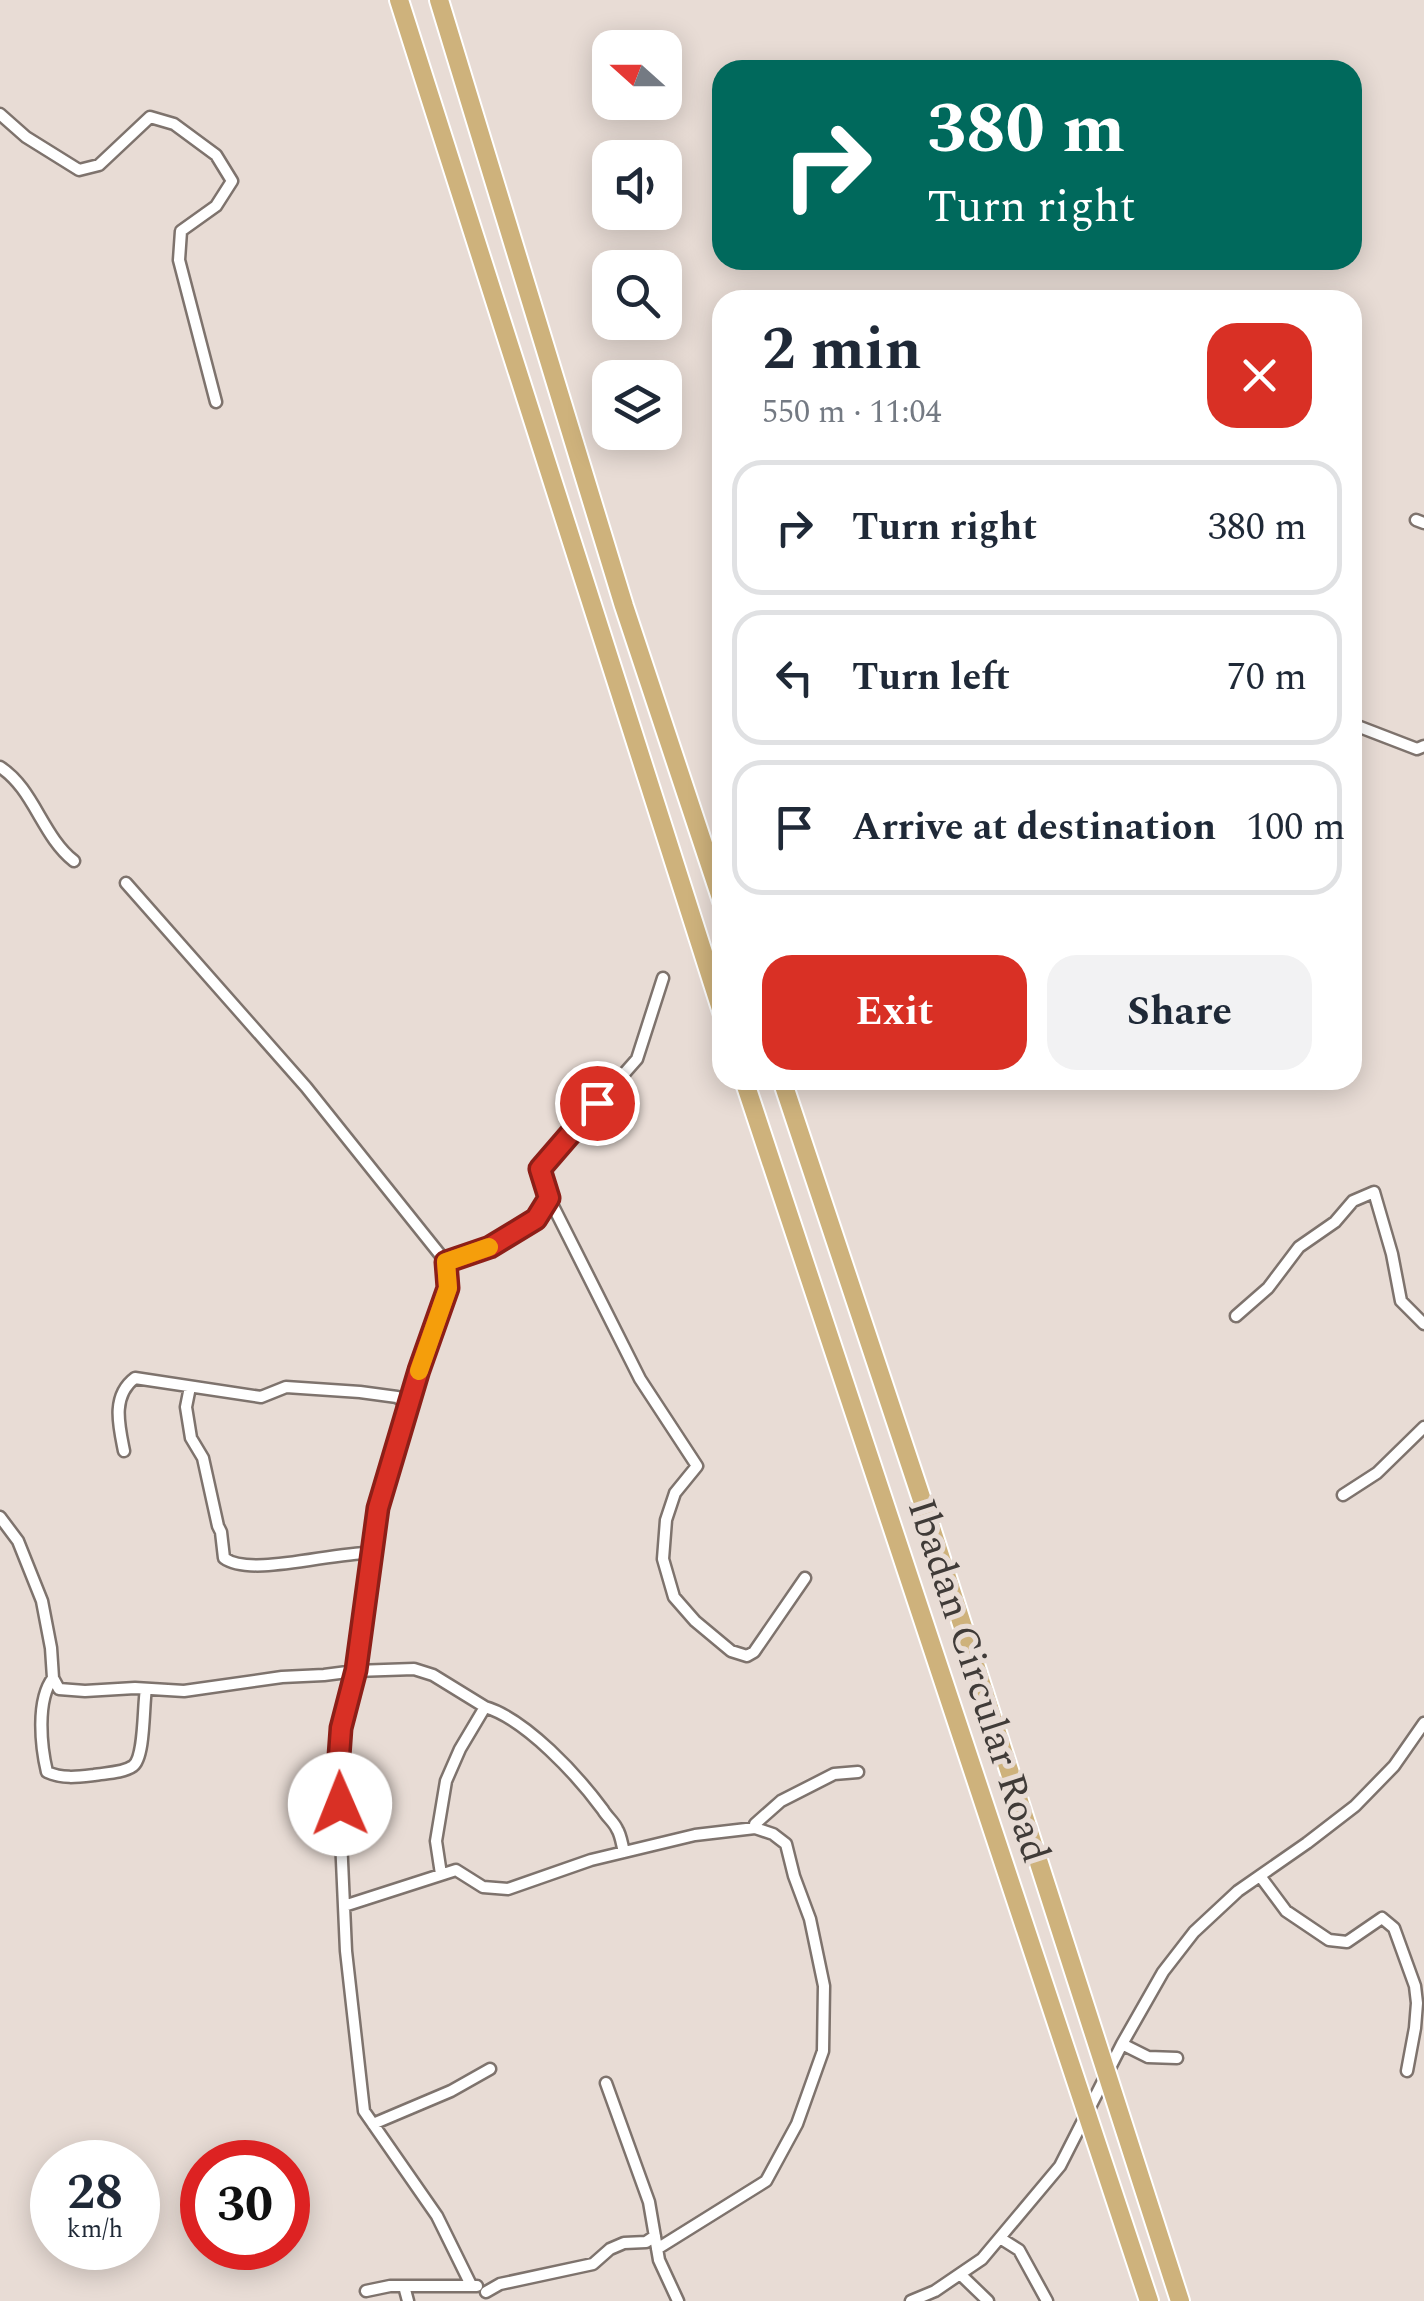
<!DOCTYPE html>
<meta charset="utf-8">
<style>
:root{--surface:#fff;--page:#f2f2f3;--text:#1f2937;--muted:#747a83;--line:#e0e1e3;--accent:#d93025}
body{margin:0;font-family:Spectral,serif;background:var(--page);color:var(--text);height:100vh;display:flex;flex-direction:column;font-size:38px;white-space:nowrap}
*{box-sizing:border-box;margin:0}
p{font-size:32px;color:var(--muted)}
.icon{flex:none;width:55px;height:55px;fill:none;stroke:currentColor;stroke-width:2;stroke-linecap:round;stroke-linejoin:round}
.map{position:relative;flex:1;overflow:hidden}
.sheet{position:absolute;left:712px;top:290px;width:650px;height:800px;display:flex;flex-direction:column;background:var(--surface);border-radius:30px;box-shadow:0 5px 25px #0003}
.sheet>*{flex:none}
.banner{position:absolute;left:712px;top:60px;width:650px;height:210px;border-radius:30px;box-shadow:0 5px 25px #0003;background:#00695c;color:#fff;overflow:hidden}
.needle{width:65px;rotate:291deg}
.fabs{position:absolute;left:592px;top:30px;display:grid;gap:20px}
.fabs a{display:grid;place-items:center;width:90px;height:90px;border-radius:20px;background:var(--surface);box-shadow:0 5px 25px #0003;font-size:50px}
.speed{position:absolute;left:30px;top:2140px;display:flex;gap:20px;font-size:50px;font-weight:700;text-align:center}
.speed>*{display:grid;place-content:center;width:130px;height:130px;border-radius:50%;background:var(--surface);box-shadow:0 5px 25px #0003;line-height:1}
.speed small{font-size:25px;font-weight:400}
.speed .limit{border:15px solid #d22;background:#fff;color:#111}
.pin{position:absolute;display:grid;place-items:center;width:85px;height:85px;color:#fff;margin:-42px;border:5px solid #fff;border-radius:50%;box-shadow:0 2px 10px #0007}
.me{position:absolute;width:110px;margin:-55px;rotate:359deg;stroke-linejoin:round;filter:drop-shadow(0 0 8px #0008)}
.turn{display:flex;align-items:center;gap:35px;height:210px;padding:0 50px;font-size:45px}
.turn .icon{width:130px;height:130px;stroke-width:2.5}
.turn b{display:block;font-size:70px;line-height:85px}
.round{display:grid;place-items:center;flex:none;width:105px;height:105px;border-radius:30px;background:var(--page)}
.head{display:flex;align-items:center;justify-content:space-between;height:170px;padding:0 50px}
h1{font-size:60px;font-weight:700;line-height:75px}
.cta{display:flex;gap:20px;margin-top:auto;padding:20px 50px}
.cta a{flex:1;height:115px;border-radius:30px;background:var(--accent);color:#fff;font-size:40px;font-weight:700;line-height:115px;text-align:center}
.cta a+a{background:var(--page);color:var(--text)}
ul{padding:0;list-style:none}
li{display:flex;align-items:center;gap:30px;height:135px;margin:0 20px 15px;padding:0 30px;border:5px solid var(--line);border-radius:30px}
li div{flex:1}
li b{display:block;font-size:38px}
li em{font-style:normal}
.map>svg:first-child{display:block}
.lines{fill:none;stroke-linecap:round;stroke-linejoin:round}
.minor-casing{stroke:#7e736d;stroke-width:15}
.trunk-casing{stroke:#fff;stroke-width:22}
.minor{stroke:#fff;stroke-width:10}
.trunk{stroke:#ceb27c;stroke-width:18}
.route-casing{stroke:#8d1f18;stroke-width:25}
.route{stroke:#d93025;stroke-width:18}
.slow{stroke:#f59e0b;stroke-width:18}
.labels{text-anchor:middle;stroke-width:10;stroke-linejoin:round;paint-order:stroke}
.street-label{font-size:40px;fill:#403b38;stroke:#e8dcd5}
</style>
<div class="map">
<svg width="1424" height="2301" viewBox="0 0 1424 2301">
<rect width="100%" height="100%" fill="#e8dcd5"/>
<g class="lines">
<!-- minor casing -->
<g class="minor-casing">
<path id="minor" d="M 0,114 L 26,137 L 79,170 L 99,165 L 150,117 L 174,124 L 216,155 L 232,181 L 216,206 L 181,231 L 179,260 L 216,402
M 1416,520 L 1424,523
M 1352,724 L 1417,749 L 1424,746
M 0,767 C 34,789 42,836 74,861
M 126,883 L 306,1087 L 446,1262 L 448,1289 L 419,1370 L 378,1508 L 355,1671 L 341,1728 L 338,1771 L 346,1951 L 364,2111 L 437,2216 L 471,2285
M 549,1198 L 640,1379 L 697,1466 L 675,1493 L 666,1520 L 663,1559 L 674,1597 L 695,1621 L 731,1651 L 747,1656 L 754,1652 L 805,1578
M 446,1262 L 489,1247 L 536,1219 L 549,1198 L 540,1169 L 637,1059 L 663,978
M 1236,1316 L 1268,1288 L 1299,1247 L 1335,1222 L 1353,1201 L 1374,1192 L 1392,1254 L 1401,1301 L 1424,1324
M 190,1387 L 186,1407 L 191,1438 L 203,1458 L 218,1526 L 221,1532 L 224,1558 C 251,1578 335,1551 373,1553
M 124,1451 C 119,1426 111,1396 135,1378 L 261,1397 L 286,1387 L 360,1392 L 397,1397 L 408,1406
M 1343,1495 L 1377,1473 L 1424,1427
M 0,1517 L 18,1541 L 42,1601 L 51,1648 L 53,1678 L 59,1689 L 85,1691 L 135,1688 L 184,1691 L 282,1677 L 324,1675 L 355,1671 L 414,1669 L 433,1675 L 485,1707 C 526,1719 578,1776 603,1810 C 607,1817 614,1822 617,1829 C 621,1835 622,1845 624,1852
M 53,1678 C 36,1700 41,1747 47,1772 C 63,1779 77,1777 94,1775 C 105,1773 123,1773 133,1766 C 145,1757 143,1706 146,1689
M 755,1828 L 755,1824 L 781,1801 L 834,1774 L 858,1772
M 441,1874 L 436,1841 L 446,1781 L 460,1749 L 485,1707
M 1260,1876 L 1286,1911 L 1329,1940 L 1347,1942 L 1382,1918 L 1394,1928 L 1415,1986 L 1417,2003 L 1415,2028 L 1407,2071
M 344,1906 L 456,1870 L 483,1887 L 508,1889 L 591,1860 L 695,1835 L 755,1828 L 773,1834 L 786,1844 L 794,1876 L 810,1919 L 824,1986 L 823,2051 L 797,2124 L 766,2181 L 657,2249
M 1122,2044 L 1148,2057 L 1177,2058
M 606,2083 L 649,2202 L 659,2260 L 678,2301
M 373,2124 L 451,2091 L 490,2069
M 1000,2238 L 1019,2250 L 1047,2301
M 960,2274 L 988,2301
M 404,2286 L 408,2301
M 366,2291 L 390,2286 L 477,2286
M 486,2292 L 500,2284 L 593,2264 L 610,2249 L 624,2243 L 646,2242 L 655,2236
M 911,2301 L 935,2291 L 982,2259 L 1060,2166 L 1122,2044 L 1163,1972 L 1194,1932 L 1238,1891 L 1307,1843 L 1355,1806 L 1394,1766 L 1424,1723"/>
</g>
<!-- trunk casing -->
<g class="trunk-casing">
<path id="trunk" d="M 399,0 L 722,1012
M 439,0 L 624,606 L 722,901
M 744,1080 L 1149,2301
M 782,1080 L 924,1506 L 1180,2301"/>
</g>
<!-- minor -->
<use href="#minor" class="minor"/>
<!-- trunk -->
<use href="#trunk" class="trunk"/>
</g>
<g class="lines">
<!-- route casing -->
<g class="route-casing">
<path id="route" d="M 340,1804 L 338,1770 L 341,1728 L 356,1670 L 378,1508 L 419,1370 L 448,1288 L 446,1262 L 490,1247 L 536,1219 L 549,1198 L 540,1169 L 597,1103"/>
</g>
<!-- route -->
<use href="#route" class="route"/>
<!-- slow -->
<path class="slow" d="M 419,1371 L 448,1288 L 446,1262 L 489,1247"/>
</g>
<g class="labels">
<!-- street labels -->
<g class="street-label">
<text transform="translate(980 1680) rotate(72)" y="14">Ibadan Circular Road</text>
</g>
</g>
</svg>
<div class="fabs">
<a><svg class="needle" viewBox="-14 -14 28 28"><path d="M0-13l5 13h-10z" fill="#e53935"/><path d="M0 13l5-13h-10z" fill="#747a83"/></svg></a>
<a><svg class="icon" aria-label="sound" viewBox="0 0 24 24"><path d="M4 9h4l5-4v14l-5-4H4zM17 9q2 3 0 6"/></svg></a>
<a><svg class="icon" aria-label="search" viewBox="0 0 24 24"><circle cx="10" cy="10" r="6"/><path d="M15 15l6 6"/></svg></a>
<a><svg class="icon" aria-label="layers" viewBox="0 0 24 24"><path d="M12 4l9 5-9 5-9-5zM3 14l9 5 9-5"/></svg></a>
</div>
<div class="speed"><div>28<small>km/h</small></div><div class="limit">30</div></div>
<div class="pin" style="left:597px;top:1103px;background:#d93025"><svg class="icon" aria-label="arrive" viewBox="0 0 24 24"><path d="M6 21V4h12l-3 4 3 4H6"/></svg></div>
<svg class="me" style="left:340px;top:1804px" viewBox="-20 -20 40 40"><circle r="19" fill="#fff"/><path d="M0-13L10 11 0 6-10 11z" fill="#d93025"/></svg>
<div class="banner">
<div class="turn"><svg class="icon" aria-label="right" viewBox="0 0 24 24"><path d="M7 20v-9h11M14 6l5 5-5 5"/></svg><div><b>380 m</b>Turn right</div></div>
</div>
<section class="sheet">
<div class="head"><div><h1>2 min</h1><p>550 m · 11:04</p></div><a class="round" style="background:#d93025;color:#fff"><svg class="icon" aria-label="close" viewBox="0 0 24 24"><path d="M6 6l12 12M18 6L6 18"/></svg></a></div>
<ul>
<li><svg class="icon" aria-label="right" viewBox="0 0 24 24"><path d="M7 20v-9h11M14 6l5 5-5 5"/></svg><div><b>Turn right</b></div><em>380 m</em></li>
<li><svg class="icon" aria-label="left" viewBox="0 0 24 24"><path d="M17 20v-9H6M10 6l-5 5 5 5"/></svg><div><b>Turn left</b></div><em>70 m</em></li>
<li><svg class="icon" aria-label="arrive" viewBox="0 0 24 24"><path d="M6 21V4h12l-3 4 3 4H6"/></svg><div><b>Arrive at destination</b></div><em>100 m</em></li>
</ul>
<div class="cta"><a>Exit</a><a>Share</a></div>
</section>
</div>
